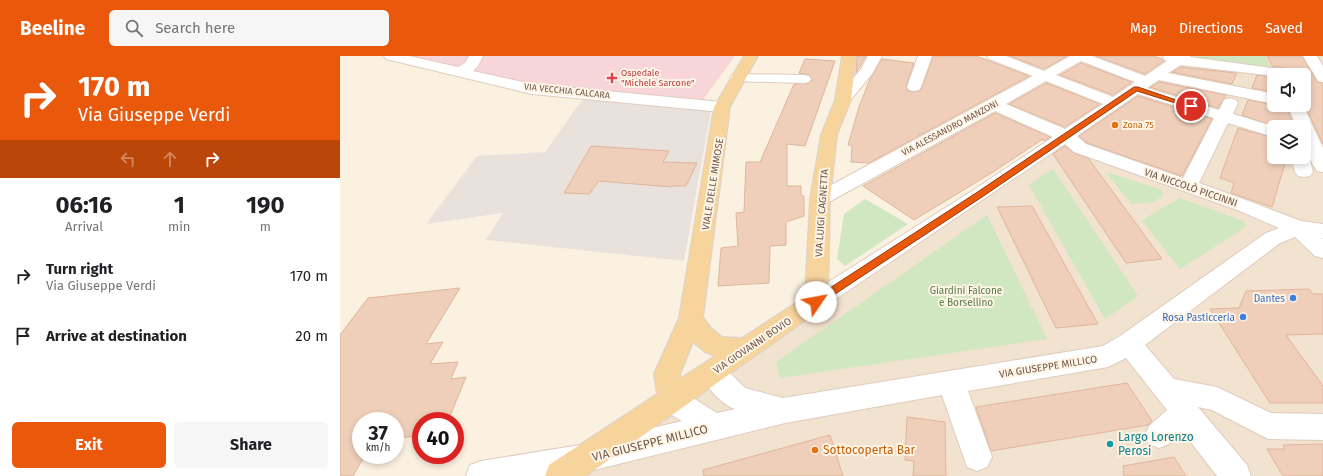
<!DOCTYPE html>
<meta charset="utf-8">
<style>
:root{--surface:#fff;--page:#f6f6f6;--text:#202124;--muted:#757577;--accent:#ea580c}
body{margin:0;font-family:"Fira Sans",sans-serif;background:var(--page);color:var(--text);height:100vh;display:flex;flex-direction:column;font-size:15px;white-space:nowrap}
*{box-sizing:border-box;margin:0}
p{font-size:13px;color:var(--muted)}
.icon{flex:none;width:22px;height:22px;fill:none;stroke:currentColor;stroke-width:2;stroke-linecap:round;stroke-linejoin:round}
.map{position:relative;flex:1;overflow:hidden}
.panel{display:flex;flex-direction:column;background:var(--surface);width:340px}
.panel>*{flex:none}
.guide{background:#ea580c;color:#fff;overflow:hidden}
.fabs{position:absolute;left:927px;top:12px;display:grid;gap:8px}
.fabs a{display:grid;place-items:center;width:44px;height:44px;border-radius:6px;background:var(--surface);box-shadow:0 2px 6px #0003;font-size:20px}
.speed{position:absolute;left:12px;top:356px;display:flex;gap:8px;font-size:20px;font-weight:700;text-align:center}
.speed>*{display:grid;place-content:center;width:52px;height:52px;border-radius:50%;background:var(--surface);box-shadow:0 2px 6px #0003;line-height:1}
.speed small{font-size:10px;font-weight:400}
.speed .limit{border:6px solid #d22;background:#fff;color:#111}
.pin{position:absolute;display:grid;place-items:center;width:34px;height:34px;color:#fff;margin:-17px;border:2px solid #fff;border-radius:50%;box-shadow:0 1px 4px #0007}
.me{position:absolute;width:44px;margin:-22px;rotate:57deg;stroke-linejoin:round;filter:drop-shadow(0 0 3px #0008)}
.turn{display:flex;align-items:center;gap:14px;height:84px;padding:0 12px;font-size:18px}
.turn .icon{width:52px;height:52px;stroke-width:2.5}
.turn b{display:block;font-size:28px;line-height:34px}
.lanes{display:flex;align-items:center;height:38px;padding:0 12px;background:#0003;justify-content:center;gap:20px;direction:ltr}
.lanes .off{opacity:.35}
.eta{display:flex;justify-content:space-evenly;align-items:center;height:68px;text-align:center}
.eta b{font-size:24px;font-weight:700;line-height:28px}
.primary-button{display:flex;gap:8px;margin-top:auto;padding:8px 12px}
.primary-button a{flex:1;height:46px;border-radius:6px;background:var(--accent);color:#fff;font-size:16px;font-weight:700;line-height:46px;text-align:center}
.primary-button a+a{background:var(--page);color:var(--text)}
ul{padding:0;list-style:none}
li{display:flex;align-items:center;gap:12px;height:60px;padding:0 12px}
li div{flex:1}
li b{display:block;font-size:15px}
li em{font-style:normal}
header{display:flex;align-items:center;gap:24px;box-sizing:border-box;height:56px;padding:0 20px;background:var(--accent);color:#fff}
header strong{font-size:19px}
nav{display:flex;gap:22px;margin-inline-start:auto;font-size:14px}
.search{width:280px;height:36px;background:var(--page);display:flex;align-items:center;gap:10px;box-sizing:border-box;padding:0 14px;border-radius:6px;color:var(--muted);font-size:15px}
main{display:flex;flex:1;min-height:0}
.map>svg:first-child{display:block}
.residential{fill:#f2e2d0;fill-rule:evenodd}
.industrial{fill:#e9e2dc}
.medical{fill:#f8d5d9}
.green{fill:#d0e7c1}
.building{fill:#efcfba;stroke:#e0b59b}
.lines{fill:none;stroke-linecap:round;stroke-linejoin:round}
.minor-casing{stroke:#decdbe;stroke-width:2}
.major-casing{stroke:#dad3d0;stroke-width:2}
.minor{fill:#fff;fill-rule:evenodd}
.major{fill:#f7d49c;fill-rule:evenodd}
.route{fill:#ea580c;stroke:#983908}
.health-dot{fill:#e0444e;stroke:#fef5e7;stroke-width:1.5}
.food-dot{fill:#e8710a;stroke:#fef5e7;stroke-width:1.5}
.shop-dot{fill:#3f7fe0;stroke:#fef5e7;stroke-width:1.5}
.culture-dot{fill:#0f9aa8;stroke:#fef5e7;stroke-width:1.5}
.labels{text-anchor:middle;stroke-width:4;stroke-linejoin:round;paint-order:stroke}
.far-health-label{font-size:9px;fill:#be3a42;stroke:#fef5e7;text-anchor:start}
.far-street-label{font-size:9px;fill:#705749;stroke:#fef5e7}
.far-food-label{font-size:9px;fill:#c56008;stroke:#fef5e7;text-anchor:start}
.street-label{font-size:10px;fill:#705749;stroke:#fef5e7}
.park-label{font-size:10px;fill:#557b45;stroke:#fef5e7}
.shop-label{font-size:10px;fill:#366cbe;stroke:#fef5e7;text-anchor:end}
.near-culture-label{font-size:12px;fill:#0d838f;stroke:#fef5e7;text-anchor:start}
.near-street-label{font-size:12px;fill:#705749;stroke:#fef5e7}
.near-food-label{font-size:12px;fill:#c56008;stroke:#fef5e7;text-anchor:start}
</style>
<header>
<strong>Beeline</strong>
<div class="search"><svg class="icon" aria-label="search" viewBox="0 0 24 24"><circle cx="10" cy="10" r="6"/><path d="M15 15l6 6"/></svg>Search here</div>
<nav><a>Map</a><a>Directions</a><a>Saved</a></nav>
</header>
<main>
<section class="panel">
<div class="guide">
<div class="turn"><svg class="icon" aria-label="right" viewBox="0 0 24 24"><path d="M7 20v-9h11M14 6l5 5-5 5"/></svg><div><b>170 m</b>Via Giuseppe Verdi</div></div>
<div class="lanes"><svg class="icon off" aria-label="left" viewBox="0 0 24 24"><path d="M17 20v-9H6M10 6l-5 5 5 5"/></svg><svg class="icon off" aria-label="ahead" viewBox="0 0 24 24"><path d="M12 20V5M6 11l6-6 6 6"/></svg><svg class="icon" aria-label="right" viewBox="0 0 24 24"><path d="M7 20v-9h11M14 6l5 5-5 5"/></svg></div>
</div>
<div class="eta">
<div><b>06:16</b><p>Arrival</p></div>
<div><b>1</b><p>min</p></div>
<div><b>190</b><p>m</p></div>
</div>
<ul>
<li><svg class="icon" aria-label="right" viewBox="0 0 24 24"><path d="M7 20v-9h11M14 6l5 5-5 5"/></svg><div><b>Turn right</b><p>Via Giuseppe Verdi</p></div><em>170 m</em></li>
<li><svg class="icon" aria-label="arrive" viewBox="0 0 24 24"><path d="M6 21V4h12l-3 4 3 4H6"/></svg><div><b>Arrive at destination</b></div><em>20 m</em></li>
</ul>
<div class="primary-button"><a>Exit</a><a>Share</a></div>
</section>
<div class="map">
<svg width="983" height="420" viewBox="0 0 983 420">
<rect width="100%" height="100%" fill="#fbf1e1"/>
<!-- residential -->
<path class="residential" d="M 854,0 L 983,0 L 983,420 L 232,420 ZM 934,19 L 964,19 L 964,49 L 934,49 ZM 934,71 L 964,71 L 964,101 L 934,101 Z"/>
<!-- industrial -->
<path class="industrial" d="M 243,43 L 371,54 L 344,205 L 146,184 L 163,157 L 86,168 L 137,100 L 205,96 Z"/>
<!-- medical -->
<path class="medical" d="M 62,0 L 395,0 L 362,45 L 198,29 Z"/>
<!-- green -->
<path class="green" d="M 858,0 L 925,0 L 931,13 L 855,2 Z
M 713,113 L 798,240 L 765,263 L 689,129 Z
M 766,116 L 822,134 L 823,139 L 815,146 L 791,148 Z
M 840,142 L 895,162 L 903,165 L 907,170 L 840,213 L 802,164 Z
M 525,143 L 568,168 L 505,210 L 497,203 L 504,158 Z
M 647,159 L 707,283 L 440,322 L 436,306 Z"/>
<!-- building -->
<path class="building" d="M 517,0 L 526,0 L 516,17 Z
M 593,0 L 636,0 L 689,20 L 529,107 L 511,106 L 512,89 L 508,89 L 519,51 L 530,23 L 542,3 L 574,7 L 566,30 L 568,35 L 574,36 L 579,35 L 582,32 Z
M 670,0 L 727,0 L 704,13 Z
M 756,0 L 813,0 L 822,3 L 824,5 L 805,18 Z
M 927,0 L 962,0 L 977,26 L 983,27 L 983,88 L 964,48 L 965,18 L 962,15 L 932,10 Z
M 465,3 L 495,5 L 465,90 L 447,88 L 447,130 L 461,130 L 461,139 L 464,140 L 464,160 L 446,166 L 446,189 L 430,190 L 429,227 L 378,230 L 381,192 L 398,190 L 396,157 L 404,156 L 406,106 L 420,106 L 454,28 L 469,27 L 472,24 L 469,19 L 459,17 Z
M 741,7 L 792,26 L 773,39 L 720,19 Z
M 841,11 L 847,12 L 897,17 L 892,28 L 832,16 Z
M 917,19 L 934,21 L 934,36 L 912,32 Z
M 819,26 L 886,39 L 878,52 L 810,31 Z
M 706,27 L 760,48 L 725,71 L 669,48 Z
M 798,40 L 872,63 L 842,120 L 747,87 L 739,80 Z
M 908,44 L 934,49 L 946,49 L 954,71 L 936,71 L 902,59 Z
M 655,57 L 710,81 L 704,85 L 703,83 L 653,116 L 574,164 L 523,130 Z
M 898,72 L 934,82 L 934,103 L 945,107 L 932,151 L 891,137 L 894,127 L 880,122 Z
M 251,90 L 329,95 L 323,106 L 357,107 L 346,130 L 333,130 L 332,131 L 258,125 L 250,138 L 224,137 Z
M 725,90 L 734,97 L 748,102 L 822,203 L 786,207 L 713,98 Z
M 692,150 L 758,268 L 716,272 L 657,151 Z
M 120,232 L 86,288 L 103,286 L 90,308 L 118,306 L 111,323 L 126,321 L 108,365 L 81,365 L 81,380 L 55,382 L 55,365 L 21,365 L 21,399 L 25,399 L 13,420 L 0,420 L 0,279 L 28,242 Z
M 969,233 L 973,238 L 983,238 L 983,278 L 946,279 L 983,330 L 983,347 L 930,347 L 870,253 L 899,252 L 906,235 Z
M 787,327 L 812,365 L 808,369 L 651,395 L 636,351 Z
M 567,361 L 605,366 L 606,420 L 573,420 L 574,405 L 565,404 Z
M 490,379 L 503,420 L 364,420 L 363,414 Z
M 983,388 L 983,420 L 943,420 L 927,393 L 945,393 L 943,389 Z
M 834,401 L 846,420 L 784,420 L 783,410 Z"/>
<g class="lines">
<!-- minor casing -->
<g class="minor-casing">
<path id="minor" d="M 44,0 L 69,0 L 118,11 L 125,7 L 129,0 L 143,0 L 138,10 L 133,15 L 192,28 L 382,46 L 388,48 L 390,51 L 388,54 L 382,56 L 192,38 L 46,3 Z
M 528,0 L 542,0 L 532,18 L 508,47 L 503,49 L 498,47 L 495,44 L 521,13 Z
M 578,0 L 592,0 L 581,31 L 579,34 L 574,35 L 569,34 L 567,31 Z
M 647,0 L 666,0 L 704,15 L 730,0 L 752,0 L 805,20 L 827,5 L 824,4 L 823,0 L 851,0 L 850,1 L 962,16 L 964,19 L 934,19 L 934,20 L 841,9 L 828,17 L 934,38 L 934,48 L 819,24 L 807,32 L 879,54 L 884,44 L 890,42 L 896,44 L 898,47 L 893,58 L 935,71 L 934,81 L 888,67 L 859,127 L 914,147 L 961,165 L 983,168 L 983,182 L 982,182 L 983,183 L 983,202 L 975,200 L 955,181 L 940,187 L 805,289 L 834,323 L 877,331 L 931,357 L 983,358 L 983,384 L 928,383 L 872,354 L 858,351 L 907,409 L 911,420 L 877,420 L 843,376 L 829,388 L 819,392 L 809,388 L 805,379 L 809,370 L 827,354 L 786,302 L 768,311 L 628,335 L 652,401 L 647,411 L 637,415 L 627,411 L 602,339 L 445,367 L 246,416 L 225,420 L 126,420 L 130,409 L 141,405 L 246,388 L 342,365 L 322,353 L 318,344 L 322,335 L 332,332 L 342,335 L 377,357 L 395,353 C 380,348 365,329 359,316 L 363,308 L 372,305 L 381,308 L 405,332 L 443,342 L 763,290 L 780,280 L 926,177 L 939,172 L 900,155 L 734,96 L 725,88 L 484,251 L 476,254 L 468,251 L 464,245 L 468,239 L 632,135 L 713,81 L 655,55 L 487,147 L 480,149 L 473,147 L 470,143 L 473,139 L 693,20 L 649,3 ZM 741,5 L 795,26 L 773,41 L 716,19 ZM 706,25 L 763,48 L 725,73 L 666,48 ZM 798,38 L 874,62 L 843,122 L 746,88 L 737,80 Z
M 963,0 L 977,0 L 983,10 L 983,26 L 978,25 Z
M 397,18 L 464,19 L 469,20 L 471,23 L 469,26 L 464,27 L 392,25 L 390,22 L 392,19 Z
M 947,49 L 963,49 L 983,92 L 983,116 L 977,115 C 967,100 964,88 964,71 L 957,71 Z
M 964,97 L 969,101 L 973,116 L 970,120 L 964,121 L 958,120 L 955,116 L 951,101 L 964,101 Z"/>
</g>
<!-- major casing -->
<g class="major-casing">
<path id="major" d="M 404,0 L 418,0 L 390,51 L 363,261 L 371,272 L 382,281 L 402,282 L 465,241 L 470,143 L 481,79 L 495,44 L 502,0 L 516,0 L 511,44 L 497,79 L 490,143 L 488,245 L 484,251 L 246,420 L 205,420 L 209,409 L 317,338 L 314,318 L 339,262 L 374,51 ZM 353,286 L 365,296 L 375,300 L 341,322 L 340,318 Z"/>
</g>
<!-- minor -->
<use href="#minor" class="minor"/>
<!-- major -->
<use href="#major" class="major"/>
</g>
<!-- route -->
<path class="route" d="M 794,31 L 798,31 L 854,50 L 848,51 L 797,35 L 642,141 L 480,248 L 473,248 L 472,246 L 473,243 L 636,137 Z"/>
<!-- markers -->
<path class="health-dot" d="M270 16h4v4h4v4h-4v4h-4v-4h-4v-4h4z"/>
<g class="food-dot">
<circle cx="775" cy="69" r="4"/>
<circle cx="475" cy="394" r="4"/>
</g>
<g class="shop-dot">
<circle cx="953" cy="242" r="4"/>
<circle cx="903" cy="261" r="4"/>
</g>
<circle class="culture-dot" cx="770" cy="388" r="4"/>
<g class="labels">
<!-- far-health labels -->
<g class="far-health-label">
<text x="281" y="20">Ospedale<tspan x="281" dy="10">"Michele Sarcone"</tspan></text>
</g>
<!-- far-street labels -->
<g class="far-street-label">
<text transform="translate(227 35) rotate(6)" y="3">VIA VECCHIA CALCARA</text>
<text transform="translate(610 72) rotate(-28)" y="3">VIA ALESSANDRO MANZONI</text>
</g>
<!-- far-food labels -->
<g class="far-food-label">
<text x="783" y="72">Zona 75</text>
</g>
<!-- street labels -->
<g class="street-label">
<text transform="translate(372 128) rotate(-81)" y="4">VIALE DELLE MIMOSE</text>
<text transform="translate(851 131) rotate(19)" y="4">VIA NICCOLÒ PICCINNI</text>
<text transform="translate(481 157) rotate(-86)" y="4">VIA LUIGI CAGNETTA</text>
<text transform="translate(412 289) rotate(-34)" y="4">VIA GIOVANNI BOVIO</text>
<text transform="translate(708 310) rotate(-9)" y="4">VIA GIUSEPPE MILLICO</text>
</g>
<!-- park labels -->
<g class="park-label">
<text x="626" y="238">Giardini Falcone<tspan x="626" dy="12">e Borsellino</tspan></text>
</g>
<!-- shop labels -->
<g class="shop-label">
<text x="945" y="246">Dantes</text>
<text x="895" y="265">Rosa Pasticceria</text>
</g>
<!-- near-culture labels -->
<g class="near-culture-label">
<text x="778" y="385">Largo Lorenzo<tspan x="778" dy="14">Perosi</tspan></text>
</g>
<!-- near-street labels -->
<g class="near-street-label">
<text transform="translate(310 387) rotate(-14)" y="4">VIA GIUSEPPE MILLICO</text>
</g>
<!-- near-food labels -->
<g class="near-food-label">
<text x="483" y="398">Sottocoperta Bar</text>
</g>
</g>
</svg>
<div class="fabs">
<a><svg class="icon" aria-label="sound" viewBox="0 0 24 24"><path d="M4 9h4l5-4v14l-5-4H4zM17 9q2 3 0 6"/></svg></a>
<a><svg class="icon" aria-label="layers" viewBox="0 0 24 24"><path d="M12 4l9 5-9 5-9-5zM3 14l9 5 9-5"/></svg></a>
</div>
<div class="speed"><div>37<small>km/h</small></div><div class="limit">40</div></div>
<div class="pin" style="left:851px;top:50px;background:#d93025"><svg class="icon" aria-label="arrive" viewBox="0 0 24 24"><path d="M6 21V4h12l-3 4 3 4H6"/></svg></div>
<svg class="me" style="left:476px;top:246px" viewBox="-20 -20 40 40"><circle r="19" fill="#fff"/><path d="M0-13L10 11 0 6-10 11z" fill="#ea580c"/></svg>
</div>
</main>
